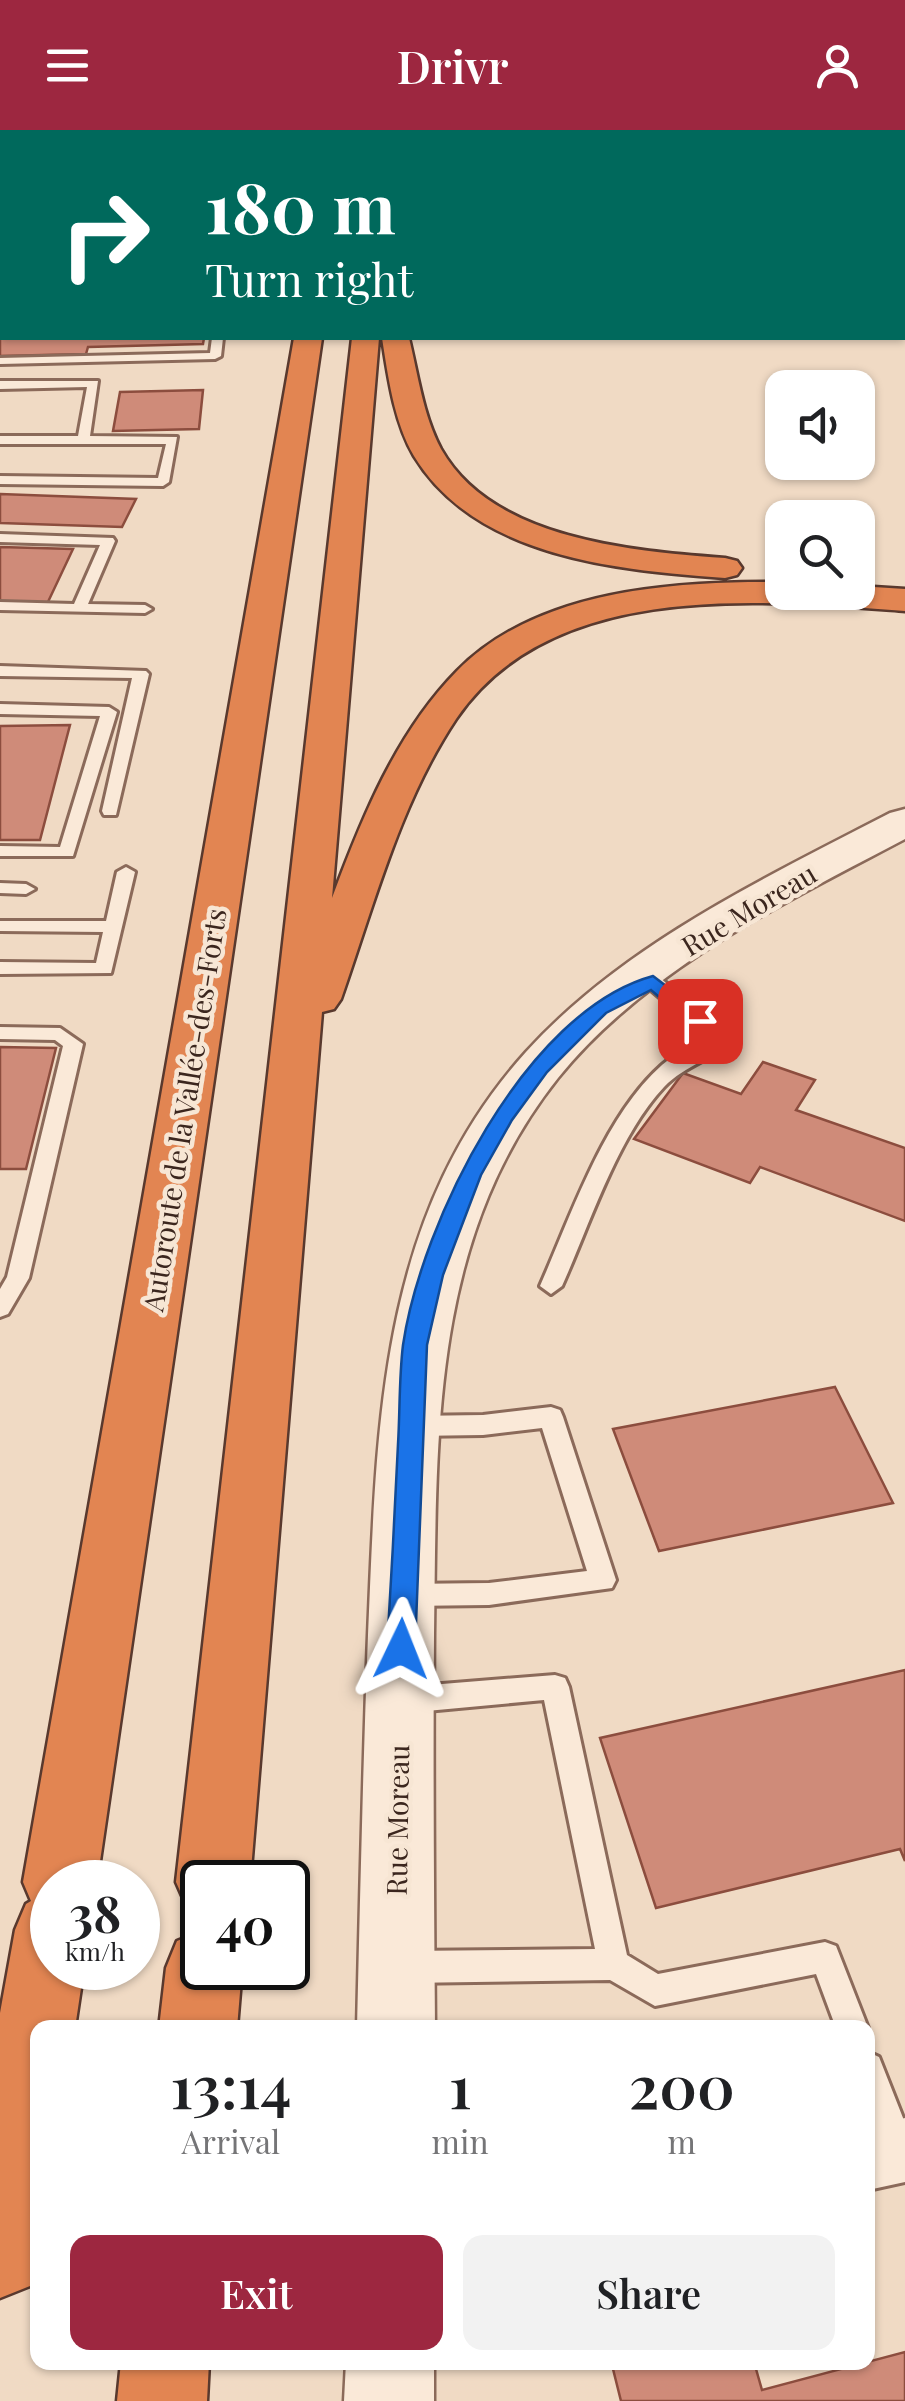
<!DOCTYPE html>
<meta charset="utf-8">
<style>
:root{--surface:#fff;--page:#f2f2f2;--text:#202124;--muted:#757577;--accent:#9d2740}
body{margin:0;font-family:"Playfair Display",serif;background:var(--page);color:var(--text);height:100vh;display:flex;flex-direction:column;font-size:38px;white-space:nowrap}
*{box-sizing:border-box;margin:0}
p{font-size:32px;color:var(--muted)}
.icon{flex:none;width:55px;height:55px;fill:none;stroke:currentColor;stroke-width:2;stroke-linecap:round;stroke-linejoin:round}
.map{position:relative;flex:1;overflow:hidden}
.details{position:absolute;left:30px;top:1890px;width:845px;height:350px;display:flex;flex-direction:column;background:var(--surface);border-radius:20px;box-shadow:0 2px 8px #0004}
.details>*{flex:none}
.top-card{position:absolute;left:0px;top:0px;width:905px;height:210px;box-shadow:0 2px 8px #0004;background:#00695c;color:#fff;overflow:hidden}
.tools{position:absolute;left:765px;top:240px;display:grid;gap:20px}
.tools a{display:grid;place-items:center;width:110px;height:110px;border-radius:20px;background:var(--surface);box-shadow:0 2px 8px #0004;font-size:50px}
.speed{position:absolute;left:30px;top:1730px;display:flex;gap:20px;font-size:50px;font-weight:700;text-align:center}
.speed>*{display:grid;place-content:center;width:130px;height:130px;border-radius:50%;background:var(--surface);box-shadow:0 2px 8px #0004;line-height:1}
.speed small{font-size:25px;font-weight:400}
.speed .limit{border:5px solid #111;border-radius:15px;background:#fff;color:#111}
.pin{position:absolute;display:grid;place-items:center;width:85px;height:85px;color:#fff;margin:-42px;border-radius:20px;box-shadow:0 5px 15px #0006}
.me{position:absolute;width:110px;margin:-55px;rotate:2deg;stroke-linejoin:round;filter:drop-shadow(0 0 8px #0008)}
.turn{display:flex;align-items:center;gap:35px;height:210px;padding:0 40px;font-size:45px}
.turn .icon{width:130px;height:130px;stroke-width:2.5}
.turn b{display:block;font-size:70px;line-height:85px}
.eta{display:flex;justify-content:space-evenly;align-items:center;height:170px;text-align:center}
.eta b{font-size:60px;font-weight:600;line-height:70px}
.primary-button{display:flex;gap:20px;margin-top:auto;padding:20px 40px}
.primary-button a{flex:1;height:115px;border-radius:20px;background:var(--accent);color:#fff;font-size:40px;font-weight:600;line-height:115px;text-align:center}
.primary-button a+a{background:var(--page);color:var(--text)}
header{display:flex;justify-content:space-between;align-items:center;height:130px;padding:0 40px;background:var(--accent);color:#fff;font-size:45px;font-weight:600}
.map>svg:first-child{display:block}
.building{fill:#cf8b79;stroke:#8c4d3e;stroke-width:2.5}
.lines{fill:none;stroke-linecap:round;stroke-linejoin:round}
.service-casing{stroke:#8b6a5a;stroke-width:6}
.minor-casing{stroke:#8b6a5a;stroke-width:6}
.tertiary-casing{stroke:#8b6a5a;stroke-width:5}
.secondary-casing{stroke:#6d4b3d;stroke-width:5}
.motorway-casing{stroke:#59392e;stroke-width:5}
.service{fill:#fae9d8;fill-rule:evenodd}
.minor{fill:#fae9d8;fill-rule:evenodd}
.tertiary{fill:#fae9d8;fill-rule:evenodd}
.secondary{fill:#fae9d8;fill-rule:evenodd}
.motorway{fill:#e28552;fill-rule:evenodd}
.route{fill:#1a73e8;stroke:#114b97;stroke-width:2.5}
.labels{text-anchor:middle;stroke-width:9;stroke-linejoin:round;paint-order:stroke}
.street-label{font-size:28px;fill:#3b261e;stroke:#f7e6d4}
</style>
<header><svg class="icon" aria-label="menu" viewBox="0 0 24 24"><path d="M4 6h16M4 12h16M4 18h16"/></svg>Drivr<svg class="icon" aria-label="person" viewBox="0 0 24 24"><circle cx="12" cy="8" r="4"/><path d="M4 21q1-7 8-7t8 7"/></svg></header>
<div class="map">
<svg width="905" height="2271" viewBox="0 0 905 2271">
<rect width="100%" height="100%" fill="#f0dac4"/>
<!-- building -->
<path class="building" d="M 0,192 L 2,208 L 204,208 L 203,214 L 88,217 L 86,224 L 0,226 Z
M 203,260 L 199,299 L 113,301 L 120,262 Z
M 0,364 L 136,369 L 122,397 L 0,393 Z
M 0,417 L 73,419 L 47,474 L 0,473 Z
M 70,595 L 40,710 L 0,710 L 0,596 Z
M 0,917 L 56,918 L 26,1039 L 0,1039 Z
M 763,932 L 815,950 L 796,980 L 905,1018 L 905,1091 L 760,1037 L 750,1053 L 634,1009 L 683,943 L 741,964 Z
M 835,1257 L 893,1373 L 659,1421 L 613,1299 Z
M 905,1540 L 905,1731 L 900,1719 L 656,1778 L 600,1608 Z
M 905,2222 L 905,2271 L 621,2271 L 612,2235 L 754,2232 L 762,2260 Z"/>
<g class="lines">
<!-- service casing -->
<g class="service-casing">
<path id="service" d="M 895,0 L 905,0 L 905,5 Z
M 212,208 L 223,208 L 221,226 L 215,229 L 0,234 L 0,228 L 210,223 Z
M 0,251 L 98,251 L 90,306 L 177,307 L 169,352 L 163,356 L 0,354 L 0,346 L 158,348 L 166,314 L 0,314 L 0,306 L 78,306 L 87,257 L 0,259 Z
M 0,404 L 113,408 L 115,411 L 88,474 L 145,475 L 152,479 L 145,483 L 0,480 L 0,472 L 74,474 L 100,415 L 0,412 Z
M 0,536 L 146,541 L 149,544 L 116,685 L 104,685 L 102,681 L 132,548 L 0,546 Z
M 0,574 L 109,577 L 117,582 L 73,726 L 0,726 L 0,716 L 60,717 L 100,586 L 0,584 Z
M 126,737 L 135,742 L 111,843 L 0,844 L 0,832 L 96,833 L 103,802 L 0,801 L 0,791 L 106,791 L 117,742 Z
M 0,753 L 26,754 L 35,759 L 26,764 L 0,763 Z
M 645,839 L 652,841 L 733,910 C 716,928 685,935 664,957 C 617,1007 590,1094 562,1156 L 551,1164 L 540,1156 C 571,1086 604,986 662,935 C 676,923 693,916 709,909 L 638,849 L 638,841 Z
M 0,897 L 60,898 L 83,914 L 29,1148 L 8,1184 L 0,1187 L 0,1159 L 7,1147 L 63,916 L 55,910 L 0,909 Z
M 551,1277 L 560,1280 L 563,1287 L 616,1450 L 612,1458 L 489,1475 L 406,1476 L 397,1473 L 393,1465 L 397,1457 L 406,1454 L 489,1453 L 587,1441 L 542,1298 L 483,1305 L 413,1306 L 404,1303 L 401,1296 L 404,1289 L 413,1286 L 483,1285 Z
M 555,1545 L 565,1548 L 569,1557 L 627,1825 L 658,1844 L 825,1812 L 836,1816 L 868,1898 L 868,1899 L 836,1898 L 816,1844 L 655,1876 L 610,1850 L 405,1853 L 394,1848 L 389,1837 L 394,1826 L 405,1821 L 595,1819 L 544,1570 L 405,1583 L 395,1579 L 391,1570 L 395,1561 L 405,1557 Z
M 868,1922 L 879,1927 L 905,1993 L 905,2033 L 898,2036 L 886,2031 L 868,1981 Z"/>
</g>
<!-- minor casing -->
<g class="minor-casing">
<path id="minor" d="M 905,1988 L 905,2052 L 868,2060 L 868,1998 Z"/>
</g>
<!-- tertiary casing -->
<g class="tertiary-casing">
<path id="tertiary" d="M 498,0 L 586,0 L 587,2 L 499,2 Z
M 754,0 L 817,0 L 818,2 L 755,2 Z
M 902,47 L 905,48 L 905,63 L 902,62 Z
M 905,679 L 905,709 C 784,773 646,839 558,948 C 429,1110 437,1307 434,1504 C 433,1635 434,1766 435,1898 L 357,1898 C 360,1767 363,1636 368,1505 C 377,1297 378,1086 526,922 C 624,814 763,749 890,683 Z
M 346,2232 L 434,2232 L 434,2271 L 344,2271 Z"/>
</g>
<!-- secondary casing -->
<g class="secondary-casing">
<path id="secondary" d="M 902,112 L 905,112 L 905,126 L 902,126 Z
M 0,149 L 2,149 L 2,165 L 0,165 Z"/>
</g>
<!-- motorway casing -->
<g class="motorway-casing">
<path id="motorway" d="M 203,0 L 225,0 L 226,2 L 204,2 Z
M 252,0 L 275,0 L 276,2 L 253,2 Z
M 294,208 L 322,208 L 97,1752 L 52,1752 L 52,1838 L 84,1838 L 75,1898 L 38,1898 L 38,2138 L 30,2156 L 0,2168 L 0,1883 L 15,1800 L 26,1774 L 31,1771 L 23,1752 Z
M 352,208 L 379,208 L 332,768 C 362,688 396,603 457,541 C 537,459 675,451 782,452 L 782,462 L 858,462 L 858,456 L 905,459 L 905,481 C 759,470 551,449 456,589 C 400,673 374,775 341,869 L 334,879 L 322,882 L 250,1752 L 202,1752 L 202,1784 L 187,1777 L 176,1752 Z
M 382,208 L 409,208 C 418,245 423,285 441,319 C 492,410 633,421 725,428 L 737,431 L 742,438 L 737,445 L 725,448 C 618,440 476,428 414,326 C 394,292 388,246 382,208 Z
M 202,1801 L 202,1838 L 242,1838 L 237,1898 L 159,1898 L 166,1838 L 177,1811 Z
M 121,2232 L 209,2232 L 207,2271 L 117,2271 Z"/>
</g>
<!-- service -->
<use href="#service" class="service"/>
<!-- minor -->
<use href="#minor" class="minor"/>
<!-- tertiary -->
<use href="#tertiary" class="tertiary"/>
<!-- secondary -->
<use href="#secondary" class="secondary"/>
<!-- motorway -->
<use href="#motorway" class="motorway"/>
</g>
<!-- route -->
<path class="route" d="M 653,846 L 707,887 L 707,896 L 693,896 L 651,860 L 606,883 L 547,942 L 512,990 L 481,1045 L 443,1145 L 427,1215 L 415,1519 L 411,1528 L 401,1531 L 391,1528 L 387,1519 C 391,1451 395,1382 398,1314 C 400,1282 399,1247 403,1215 C 421,1093 525,881 653,846 Z"/>
<g class="labels">
<!-- street labels -->
<g class="street-label">
<text transform="translate(749 780) rotate(-31)" y="10">Rue Moreau</text>
<text transform="translate(185 980) rotate(-81)" y="10">Autoroute de la Vallée-des-Forts</text>
<text transform="translate(398 1690) rotate(-89)" y="10">Rue Moreau</text>
</g>
</g>
</svg>
<div class="tools">
<a><svg class="icon" aria-label="sound" viewBox="0 0 24 24"><path d="M4 9h4l5-4v14l-5-4H4zM17 9q2 3 0 6"/></svg></a>
<a><svg class="icon" aria-label="search" viewBox="0 0 24 24"><circle cx="10" cy="10" r="6"/><path d="M15 15l6 6"/></svg></a>
</div>
<div class="speed"><div>38<small>km/h</small></div><div class="limit">40</div></div>
<div class="pin" style="left:700px;top:891px;background:#d93025"><svg class="icon" aria-label="arrive" viewBox="0 0 24 24"><path d="M6 21V4h12l-3 4 3 4H6"/></svg></div>
<svg class="me" style="left:401px;top:1519px" viewBox="-20 -20 40 40"><path d="M0-17L14 15 0 8-14 15z" fill="#1a73e8" stroke="#fff" stroke-width="4"/></svg>
<div class="top-card">
<div class="turn"><svg class="icon" aria-label="right" viewBox="0 0 24 24"><path d="M7 20v-9h11M14 6l5 5-5 5"/></svg><div><b>180 m</b>Turn right</div></div>
</div>
<section class="details">
<div class="eta">
<div><b>13:14</b><p>Arrival</p></div>
<div><b>1</b><p>min</p></div>
<div><b>200</b><p>m</p></div>
</div>
<div class="primary-button"><a>Exit</a><a>Share</a></div>
</section>
</div>
